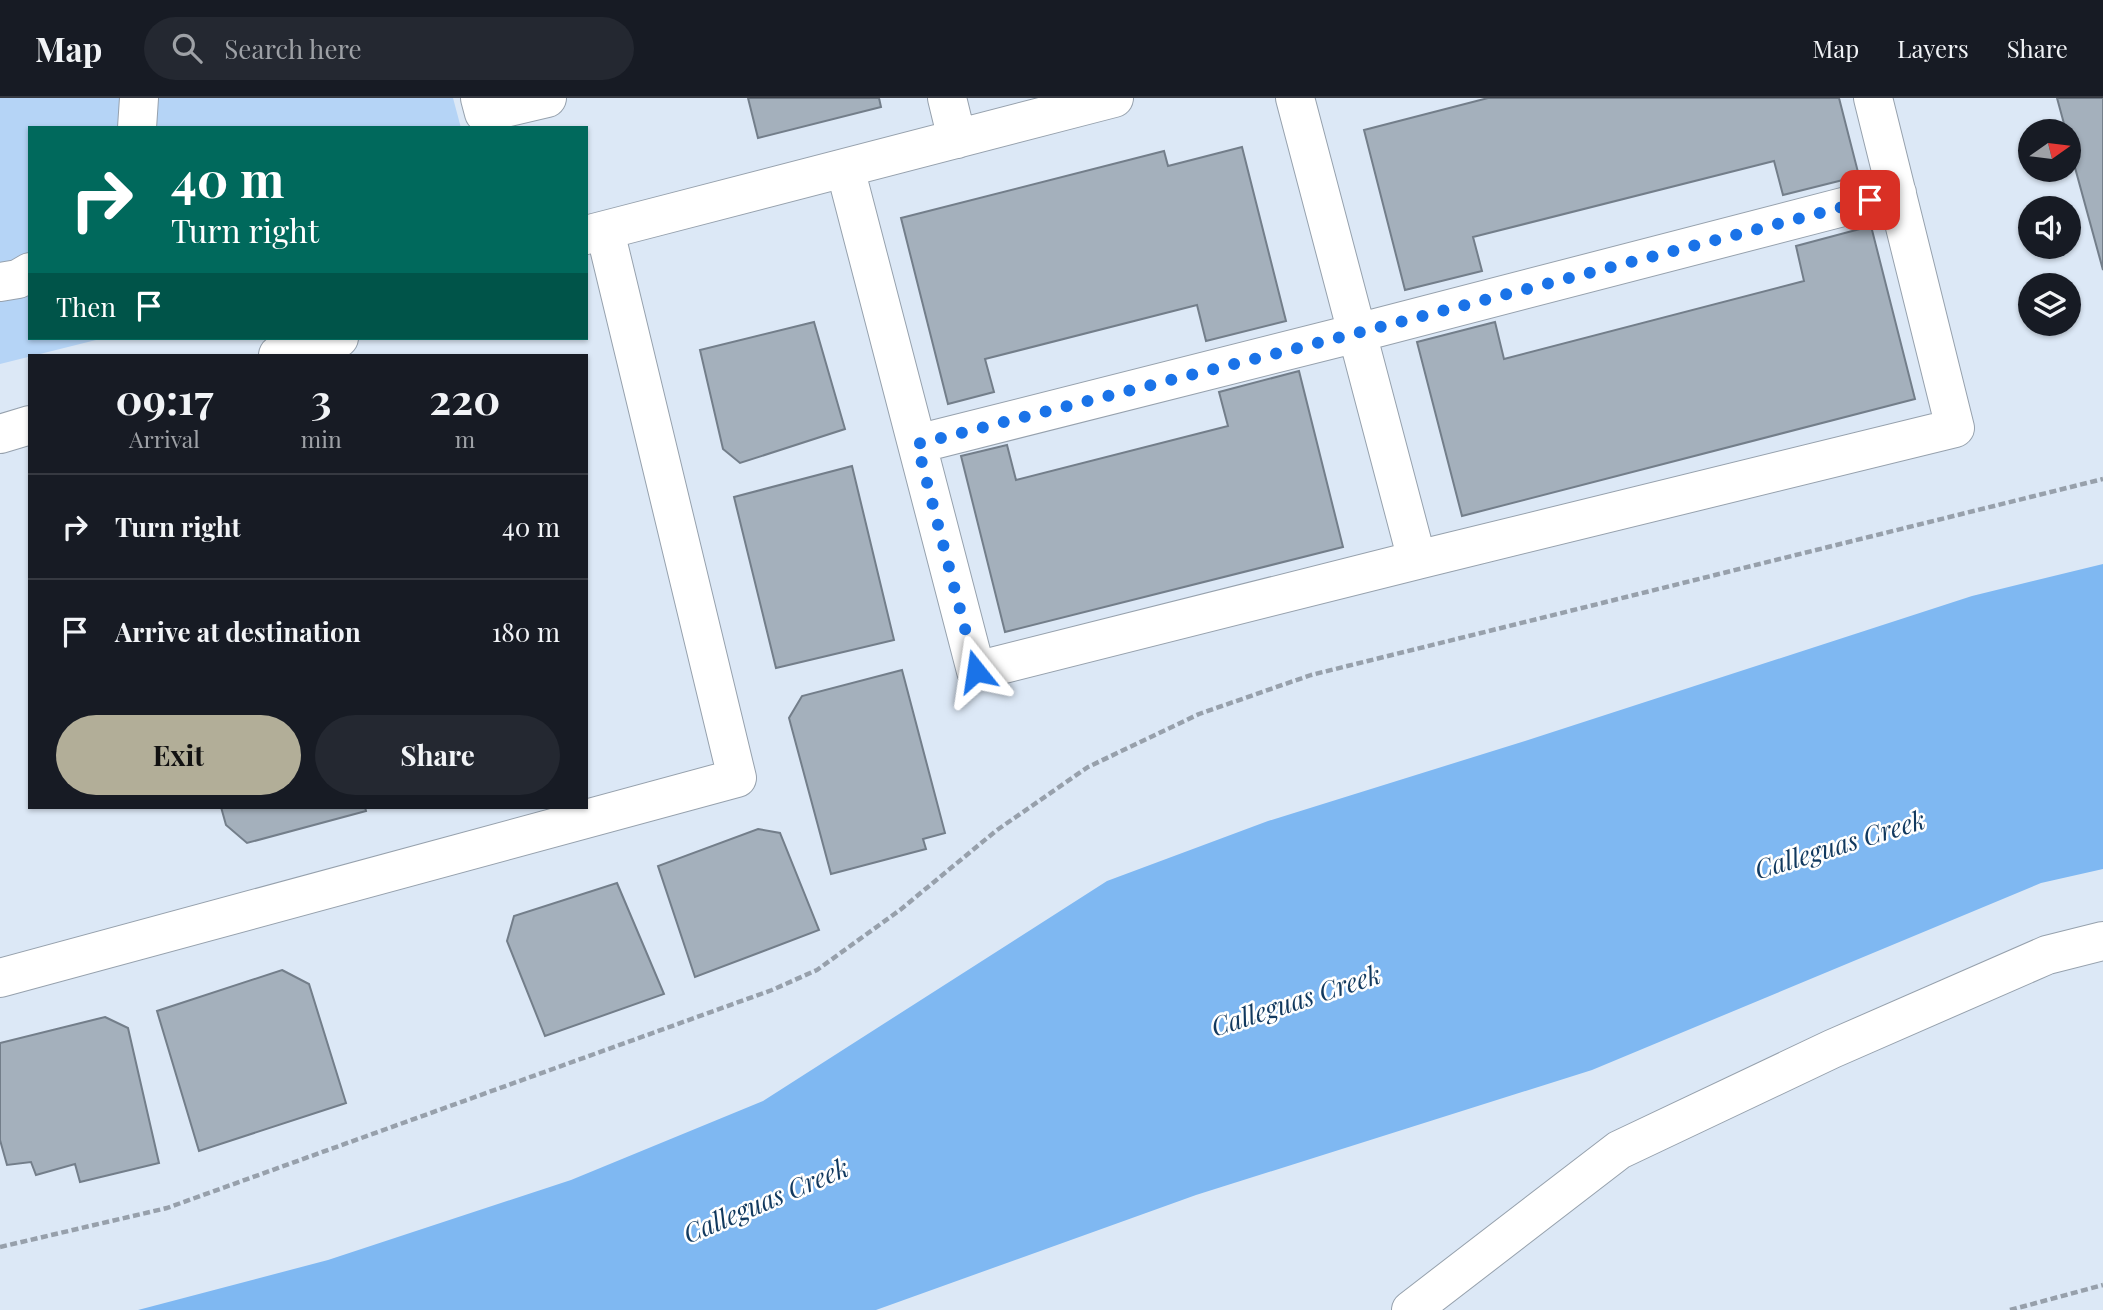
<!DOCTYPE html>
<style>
:root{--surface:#171b24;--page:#242831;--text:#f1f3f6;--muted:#9ea1a6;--line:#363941;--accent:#b2ae98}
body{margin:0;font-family:"Playfair Display",serif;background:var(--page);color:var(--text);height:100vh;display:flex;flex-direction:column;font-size:26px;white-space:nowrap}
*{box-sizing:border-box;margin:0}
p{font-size:23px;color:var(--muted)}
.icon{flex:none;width:38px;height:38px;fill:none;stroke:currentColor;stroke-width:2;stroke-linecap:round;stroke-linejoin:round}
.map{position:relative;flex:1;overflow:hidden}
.drawer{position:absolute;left:28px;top:256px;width:560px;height:455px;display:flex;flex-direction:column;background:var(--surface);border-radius:0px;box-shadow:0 2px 5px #0004}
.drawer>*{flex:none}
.banner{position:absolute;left:28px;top:28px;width:560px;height:214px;border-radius:0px;box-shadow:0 2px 5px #0004;background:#00695c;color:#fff;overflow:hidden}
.needle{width:46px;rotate:76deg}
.buttons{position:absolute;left:2018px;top:21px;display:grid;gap:14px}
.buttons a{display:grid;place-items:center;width:63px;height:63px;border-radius:50%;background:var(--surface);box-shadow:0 2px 5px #0004;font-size:35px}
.pin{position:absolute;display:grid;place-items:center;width:60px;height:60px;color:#fff;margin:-30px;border-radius:14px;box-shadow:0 4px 10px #0006}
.me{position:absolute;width:77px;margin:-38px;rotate:345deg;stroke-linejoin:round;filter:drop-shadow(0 0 5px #0008)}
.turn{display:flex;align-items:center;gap:24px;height:147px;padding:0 28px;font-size:32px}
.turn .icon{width:91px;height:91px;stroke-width:2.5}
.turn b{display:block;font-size:49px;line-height:60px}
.then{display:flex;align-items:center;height:66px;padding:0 28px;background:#0003;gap:14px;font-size:26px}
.eta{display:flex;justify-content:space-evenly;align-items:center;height:119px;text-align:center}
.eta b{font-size:42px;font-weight:700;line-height:49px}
.button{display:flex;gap:14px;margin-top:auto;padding:14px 28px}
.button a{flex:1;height:80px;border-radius:42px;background:var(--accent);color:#111;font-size:28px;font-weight:700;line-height:80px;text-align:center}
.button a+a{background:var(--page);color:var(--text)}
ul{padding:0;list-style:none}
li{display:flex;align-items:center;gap:21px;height:105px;padding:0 28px;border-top:2px solid var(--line)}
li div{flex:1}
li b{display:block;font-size:26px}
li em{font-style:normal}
header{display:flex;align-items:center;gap:42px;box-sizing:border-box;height:98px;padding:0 35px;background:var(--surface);border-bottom:2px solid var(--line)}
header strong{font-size:33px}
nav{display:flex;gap:38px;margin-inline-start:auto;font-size:24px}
.search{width:490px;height:63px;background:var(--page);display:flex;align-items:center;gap:18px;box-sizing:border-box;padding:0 24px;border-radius:38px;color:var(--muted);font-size:26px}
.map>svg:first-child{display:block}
.green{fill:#b5d4f6}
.water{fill:#7fb8f2}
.building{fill:#a4b0bc;stroke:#737e8a;stroke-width:2}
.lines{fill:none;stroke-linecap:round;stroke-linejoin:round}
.minor-casing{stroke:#96a1ad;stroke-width:40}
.path{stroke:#97a0ab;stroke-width:4.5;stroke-dasharray:7 3.5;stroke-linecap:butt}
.minor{stroke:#fff;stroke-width:38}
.route{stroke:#1a73e8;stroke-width:12;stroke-dasharray:0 21.6}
.labels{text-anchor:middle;stroke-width:5;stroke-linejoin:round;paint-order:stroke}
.water-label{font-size:26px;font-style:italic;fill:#11395f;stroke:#fff}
</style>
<header>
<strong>Map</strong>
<div class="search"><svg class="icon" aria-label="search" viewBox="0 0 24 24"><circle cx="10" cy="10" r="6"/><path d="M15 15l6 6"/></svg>Search here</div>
<nav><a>Map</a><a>Layers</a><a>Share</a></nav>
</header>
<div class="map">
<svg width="2103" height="1212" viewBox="0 0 2103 1212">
<rect width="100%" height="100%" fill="#dce8f6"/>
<!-- green -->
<path class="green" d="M 0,0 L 453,0 L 461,30 L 30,30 L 30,240 L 104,240 L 0,266 Z"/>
<!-- water -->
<path class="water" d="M 2103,466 L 2103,771 L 2041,785 L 1592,972 L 1196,1097 L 876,1212 L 138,1212 L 328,1162 L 571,1082 L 763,1003 L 1107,783 L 1268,723 L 1525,643 L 1972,498 Z"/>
<!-- building -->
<path class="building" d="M 748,0 L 879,0 L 881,9 L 758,40 Z
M 1488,0 L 1839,0 L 1859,78 L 1783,97 L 1774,63 L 1473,139 L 1482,173 L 1405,192 L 1364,32 Z
M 2057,0 L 2103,0 L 2103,172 L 2068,44 L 2068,33 L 2066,33 Z
M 1242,49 L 1286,223 L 1206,243 L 1197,207 L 985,261 L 994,294 L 948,306 L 901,120 L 1164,53 L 1168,68 Z
M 1871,128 L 1915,301 L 1462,418 L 1417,244 L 1495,224 L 1504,261 L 1804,183 L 1796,148 Z
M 814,224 L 845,331 L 740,365 L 723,351 L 700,252 Z
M 1299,273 L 1343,449 L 1005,534 L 961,358 L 1007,347 L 1016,382 L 1228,328 L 1219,294 Z
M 852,368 L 894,542 L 776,570 L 734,399 Z
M 902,572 L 945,735 L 923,741 L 926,751 L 831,776 L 789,620 L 802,598 Z
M 221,709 L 365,709 L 366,713 L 247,745 L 226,727 Z
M 758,731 L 780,735 L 819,832 L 695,879 L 658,768 Z
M 617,785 L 664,896 L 545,938 L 507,843 L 514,818 Z
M 282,872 L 309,886 L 346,1005 L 199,1053 L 157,913 Z
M 105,919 L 128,930 L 159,1065 L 80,1084 L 75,1066 L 36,1077 L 31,1064 L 7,1067 L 0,1042 L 0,945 Z"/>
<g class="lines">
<!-- minor casing -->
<g class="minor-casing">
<path id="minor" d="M 480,0 L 484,15 L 547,0
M 947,0 L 957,41
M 137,30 L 139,0
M 845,70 L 976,573 L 1417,462 L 1295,0
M 586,137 L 1114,0
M 0,184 L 18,181 L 30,174
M 278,257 L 339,240
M 0,336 L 30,327
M 917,346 L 1357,235 L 1897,95
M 1417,462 L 1955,330 L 1873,0
M 0,880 L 737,680 L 605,133
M 1411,1212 L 1619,1052 L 1832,951 L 2047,857 L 2103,843"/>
</g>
<!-- path -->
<path class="path" d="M 0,1149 L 167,1110 L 772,892 L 817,872 L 900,812 L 997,732 L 1088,669 L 1199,616 L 1311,577 L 2103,381
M 2010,1212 L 2103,1187"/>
<!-- minor -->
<use href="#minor" class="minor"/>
</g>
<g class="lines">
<!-- route -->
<path class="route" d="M 976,573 L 917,346 L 1357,235 L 1870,102"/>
</g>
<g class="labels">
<!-- water labels -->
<g class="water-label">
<text transform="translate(1840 747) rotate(-17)" y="9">Calleguas Creek</text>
<text transform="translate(1296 903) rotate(-18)" y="9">Calleguas Creek</text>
<text transform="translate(766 1103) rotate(-23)" y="9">Calleguas Creek</text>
</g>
</g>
</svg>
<div class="buttons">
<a><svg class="needle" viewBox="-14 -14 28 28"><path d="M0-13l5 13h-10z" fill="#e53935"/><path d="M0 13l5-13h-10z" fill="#9ea1a6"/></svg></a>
<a><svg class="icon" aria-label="sound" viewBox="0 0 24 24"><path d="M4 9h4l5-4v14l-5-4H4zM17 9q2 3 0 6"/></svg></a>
<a><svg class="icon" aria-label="layers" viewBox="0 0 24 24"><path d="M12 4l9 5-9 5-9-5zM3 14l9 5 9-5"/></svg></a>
</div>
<div class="pin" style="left:1870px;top:102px;background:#d93025"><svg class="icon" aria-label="arrive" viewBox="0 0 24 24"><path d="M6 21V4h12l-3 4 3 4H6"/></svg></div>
<svg class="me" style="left:976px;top:573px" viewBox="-20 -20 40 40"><path d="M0-17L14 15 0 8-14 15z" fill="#1a73e8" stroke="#fff" stroke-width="4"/></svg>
<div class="banner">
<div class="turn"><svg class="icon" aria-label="right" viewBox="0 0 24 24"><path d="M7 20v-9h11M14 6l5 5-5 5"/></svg><div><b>40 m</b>Turn right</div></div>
<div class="then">Then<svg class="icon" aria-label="arrive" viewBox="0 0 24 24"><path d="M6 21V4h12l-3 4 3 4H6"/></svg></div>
</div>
<section class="drawer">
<div class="eta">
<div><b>09:17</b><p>Arrival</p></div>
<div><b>3</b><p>min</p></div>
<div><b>220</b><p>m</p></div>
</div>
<ul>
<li><svg class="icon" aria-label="right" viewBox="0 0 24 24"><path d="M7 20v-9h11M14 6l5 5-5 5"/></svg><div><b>Turn right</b></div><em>40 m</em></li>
<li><svg class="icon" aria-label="arrive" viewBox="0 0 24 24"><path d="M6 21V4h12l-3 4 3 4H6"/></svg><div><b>Arrive at destination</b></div><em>180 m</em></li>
</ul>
<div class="button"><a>Exit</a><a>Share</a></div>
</section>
</div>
